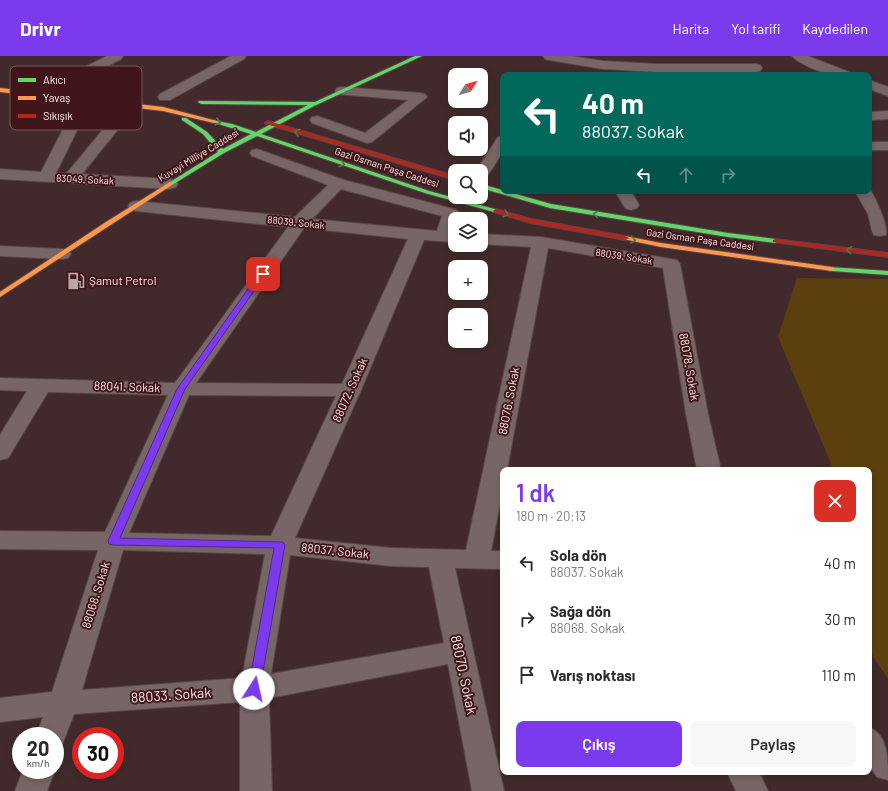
<!DOCTYPE html>
<html lang="tr">
<meta charset="utf-8">
<style>
:root{--surface:#fff;--page:#f7f7f7;--text:#2b2b33;--muted:#7c7c81;--accent:#7c3aed}
body{margin:0;font-family:Barlow,sans-serif;background:var(--page);color:var(--text);height:100vh;display:flex;flex-direction:column;font-size:15px;white-space:nowrap}
*{box-sizing:border-box;margin:0}
p{font-size:13px;color:var(--muted)}
.icon{flex:none;width:22px;height:22px;fill:none;stroke:currentColor;stroke-width:2;stroke-linecap:round;stroke-linejoin:round}
.map{position:relative;flex:1;overflow:hidden}
.drawer{position:absolute;left:500px;top:411px;width:372px;height:308px;display:flex;flex-direction:column;background:var(--surface);border-radius:8px;box-shadow:0 2px 6px #0003}
.drawer>*{flex:none}
.top-card{position:absolute;left:500px;top:16px;width:372px;height:122px;border-radius:8px;box-shadow:0 2px 6px #0003;background:#00695c;color:#fff;overflow:hidden}
.needle{width:26px;rotate:53deg}
.tools{position:absolute;left:448px;top:12px;display:grid;gap:8px}
.tools a{display:grid;place-items:center;width:40px;height:40px;border-radius:8px;background:var(--surface);box-shadow:0 2px 6px #0003;font-size:20px}
.speed{position:absolute;left:12px;top:671px;display:flex;gap:8px;font-size:20px;font-weight:700;text-align:center}
.speed>*{display:grid;place-content:center;width:52px;height:52px;border-radius:50%;background:var(--surface);box-shadow:0 2px 6px #0003;line-height:1}
.speed small{font-size:10px;font-weight:400}
.speed .limit{border:6px solid #d22;background:#fff;color:#111}
.pin{position:absolute;display:grid;place-items:center;width:34px;height:34px;color:#fff;margin:-17px;border-radius:8px;box-shadow:0 2px 6px #0006}
.me{position:absolute;width:44px;margin:-22px;rotate:10deg;stroke-linejoin:round;filter:drop-shadow(0 0 3px #0008)}
.turn{display:flex;align-items:center;gap:14px;height:84px;padding:0 16px;font-size:18px}
.turn .icon{width:52px;height:52px;stroke-width:2.5}
.turn b{display:block;font-size:28px;line-height:34px}
.lanes{display:flex;align-items:center;height:38px;padding:0 16px;background:#0003;justify-content:center;gap:20px;direction:ltr}
.lanes .off{opacity:.35}
.round{display:grid;place-items:center;flex:none;width:42px;height:42px;border-radius:8px;background:var(--page)}
.summary{display:flex;align-items:center;justify-content:space-between;height:68px;padding:0 16px}
h1{font-size:24px;font-weight:600;line-height:30px;color:var(--accent)}
.primary-button{display:flex;gap:8px;margin-top:auto;padding:8px 16px}
.primary-button a{flex:1;height:46px;border-radius:8px;background:var(--accent);color:#fff;font-size:16px;font-weight:600;line-height:46px;text-align:center}
.primary-button a+a{background:var(--page);color:var(--text)}
ul{padding:0;list-style:none}
li{display:flex;align-items:center;gap:12px;height:56px;padding:0 16px}
li div{flex:1}
li b{display:block;font-size:15px}
li em{font-style:normal}
header{display:flex;align-items:center;gap:24px;box-sizing:border-box;height:56px;padding:0 20px;background:var(--accent);color:#fff}
header strong{font-size:19px}
nav{display:flex;gap:22px;margin-inline-start:auto;font-size:14px}
.map>svg:first-child{display:block}
.green{fill:#5c3f0e}
.lines{fill:none;stroke-linecap:round;stroke-linejoin:round}
.street-casing{stroke:#594648;stroke-width:2}
.fast-casing{stroke:#594648;stroke-width:2}
.slow-casing{stroke:#594648;stroke-width:2}
.jam-casing{stroke:#594648;stroke-width:2}
.street{fill:#786667;fill-rule:evenodd}
.fast{fill:#63d668;fill-rule:evenodd}
.slow{fill:#ff974d;fill-rule:evenodd}
.jam{fill:#b3261e;fill-rule:evenodd}
.oneway{stroke:#527641}
.route{fill:#7c3aed;stroke:#51269a}
.labels{text-anchor:middle;stroke-width:4;stroke-linejoin:round;paint-order:stroke}
.far-street-label{font-size:10px;fill:#fbe8e8;stroke:#41161a}
.poi-label{font-size:12px;fill:#fbe8e8;stroke:#41161a;text-anchor:start}
.street-label{font-size:12px;fill:#fbe8e8;stroke:#41161a}
.near-street-label{font-size:14px;fill:#fbe8e8;stroke:#41161a}
.key{fill:#41161a;stroke:#795558;stroke-width:1}
.key-label{font-size:11px;fill:#fbe8e8}
</style>
<header>
<strong>Drivr</strong>
<nav><a>Harita</a><a>Yol tarifi</a><a>Kaydedilen</a></nav>
</header>
<div class="map">
<svg width="888" height="735" viewBox="0 0 888 735">
<rect width="100%" height="100%" fill="#422a2c"/>
<!-- green -->
<path class="green" d="M 797,222 L 888,223 L 888,623 L 869,594 L 869,414 L 831,414 L 830,405 L 778,281 Z"/>
<g class="lines">
<!-- street casing -->
<g class="street-casing">
<path id="street" d="M 107,0 L 123,0 L 121,3 L 77,26 L 67,26 L 66,23 L 67,20 Z
M 231,0 L 246,0 L 244,3 L 170,44 L 160,44 L 158,41 L 160,38 Z
M 543,0 L 571,0 L 603,5 L 656,8 L 756,8 L 760,9 L 762,12 L 760,15 L 756,16 L 656,16 L 603,13 L 549,4 L 545,3 Z
M 792,0 L 808,0 L 849,16 L 850,19 C 844,19 837,20 831,19 C 822,17 797,7 792,0 Z
M 869,24 L 888,31 L 888,40 L 869,33 Z
M 342,31 L 420,37 L 425,38 L 427,41 L 372,86 L 367,87 L 312,67 L 310,64 L 312,61 L 317,60 L 365,77 L 408,44 L 337,38 L 335,35 L 337,32 Z
M 82,46 L 87,47 L 89,50 L 56,117 L 67,117 L 120,53 L 125,52 L 130,53 L 132,56 L 82,118 L 170,123 L 176,125 L 178,128 L 176,131 L 170,133 L 0,123 L 0,113 L 41,116 L 75,50 L 77,47 Z
M 888,55 L 888,63 L 869,64 L 869,56 Z
M 503,80 L 503,96 L 488,119 L 481,120 L 481,115 L 476,115 L 498,81 Z
M 869,86 L 888,86 L 888,94 L 869,94 Z
M 257,93 L 344,124 L 457,154 L 459,157 L 457,163 L 455,163 L 454,176 L 455,176 L 455,186 L 424,184 L 361,334 L 295,482 L 391,492 L 466,494 L 531,191 L 481,188 L 481,178 L 541,181 L 671,203 L 677,204 L 680,208 L 708,358 L 721,414 L 697,414 L 686,358 L 663,212 L 548,192 L 507,414 L 503,414 L 503,433 L 491,495 L 503,495 L 503,513 L 455,512 L 504,735 L 472,735 L 448,608 L 269,642 L 272,735 L 240,735 L 240,646 L 74,658 L 62,689 L 55,691 L 55,680 L 36,680 L 43,661 L 0,666 L 0,642 L 52,636 L 98,494 L 0,493 L 0,475 L 105,476 L 168,339 L 48,336 L 8,402 L 0,404 L 0,379 L 27,335 L 0,334 L 0,322 L 175,327 L 288,171 L 136,155 L 130,153 L 128,150 L 130,147 L 136,145 L 295,161 L 328,129 L 252,100 L 250,97 L 252,94 ZM 341,133 L 442,160 L 437,175 L 312,163 ZM 304,172 L 408,183 L 342,328 L 196,327 ZM 189,339 L 336,340 L 271,480 L 129,477 ZM 123,494 L 265,498 L 242,622 L 82,634 ZM 290,499 L 391,510 L 429,511 L 444,587 L 271,618 Z
M 869,132 C 875,141 888,168 886,179 L 880,180 L 874,179 L 872,175 L 868,158 L 855,135 L 869,135 Z
M 615,135 L 631,135 L 639,149 L 637,152 L 631,154 L 625,152 Z
M 0,190 L 62,193 L 68,194 L 71,198 L 68,202 L 62,203 L 0,200 Z
M 869,671 C 888,680 888,701 888,724 L 877,721 L 869,709 Z
M 23,714 L 55,714 L 47,735 L 15,735 Z
M 727,716 L 759,716 L 768,735 L 736,735 Z"/>
</g>
<!-- fast casing -->
<g class="fast-casing">
<path id="fast" d="M 415,0 L 422,0 L 314,50 L 261,78 L 429,135 L 498,154 L 498,156 L 494,156 L 425,137 L 257,80 L 224,97 L 172,129 L 167,128 L 218,96 L 203,78 L 182,64 L 182,62 L 186,62 L 207,76 L 223,93 L 251,78 L 212,66 L 212,64 L 232,68 L 256,76 L 308,49 L 201,48 L 198,46 L 199,45 L 315,46 Z
M 481,128 L 551,148 L 728,177 L 775,183 L 779,185 L 775,187 L 728,181 L 550,152 L 481,132 Z
M 829,211 L 888,215 L 888,219 L 832,215 L 829,215 Z"/>
</g>
<!-- slow casing -->
<g class="slow-casing">
<path id="slow" d="M 0,32 L 163,51 L 217,65 L 214,67 L 163,55 L 0,36 Z
M 170,126 L 172,127 L 172,129 L 0,241 L 0,236 L 106,166 Z
M 625,180 L 661,187 L 832,211 L 836,213 L 832,215 L 661,191 L 623,183 L 623,181 Z"/>
</g>
<!-- jam casing -->
<g class="jam-casing">
<path id="jam" d="M 268,65 L 455,120 L 455,124 L 266,68 L 265,67 Z
M 496,153 L 531,163 L 625,180 L 629,182 L 625,184 L 530,167 L 494,156 L 493,155 Z
M 775,183 L 888,197 L 888,201 L 773,186 L 773,184 Z"/>
</g>
<!-- street -->
<use href="#street" class="street"/>
<!-- fast -->
<use href="#fast" class="fast"/>
<!-- slow -->
<use href="#slow" class="slow"/>
<!-- jam -->
<use href="#jam" class="jam"/>
</g>
<!-- one-way arrows -->
<defs><path id="oneway-chevron" d="M-2-3.5L2.5 0L-2 3.5" fill="none" stroke-width="1.6" stroke-linecap="round" stroke-linejoin="round"/></defs>
<g class="oneway">
<use href="#oneway-chevron" transform="translate(218 66) rotate(14)"/>
<use href="#oneway-chevron" transform="translate(297 76) rotate(-163)"/>
<use href="#oneway-chevron" transform="translate(342 108) rotate(19)"/>
<use href="#oneway-chevron" transform="translate(506 158) rotate(16)"/>
<use href="#oneway-chevron" transform="translate(596 158) rotate(-171)"/>
<use href="#oneway-chevron" transform="translate(633 184) rotate(10)"/>
<use href="#oneway-chevron" transform="translate(849 194) rotate(-173)"/>
</g>
<!-- route -->
<path class="route" d="M 260,216 L 263,216 L 266,218 L 185,333 L 120,482 L 283,486 L 285,489 L 260,633 L 258,636 L 254,638 L 249,636 L 248,633 L 274,492 L 113,489 L 109,488 L 108,485 L 177,333 Z"/>
<!-- icons -->
<defs>
<g id="fuel-bare" transform="scale(1.38)"><path d="M-5.5-6h7V0h2V4h1.3V-2.5L3-4.5l.8-.8L6-3V5H2.5V1h-1V6h-7ZM-4.2-4.7v3.2H.2V-4.7Z" fill="#baa6a6" stroke="#41161a" stroke-width="2.5" paint-order="stroke"/></g>
</defs>
<g fill-rule="evenodd">
<use href="#fuel-bare" x="76" y="225"/>
</g>
<g class="labels">
<!-- far-street labels -->
<g class="far-street-label">
<text transform="translate(198 99) rotate(-31)" y="4">Kuvayi Milliye Caddesi</text>
<text transform="translate(387 111) rotate(18)" y="4">Gazi Osman Paşa Caddesi</text>
<text transform="translate(85 123) rotate(3)" y="4">83049. Sokak</text>
<text transform="translate(296 166) rotate(6)" y="4">88039. Sokak</text>
<text transform="translate(700 183) rotate(8)" y="4">Gazi Osman Paşa Caddesi</text>
<text transform="translate(624 200) rotate(9)" y="4">88039. Sokak</text>
</g>
<!-- poi labels -->
<g class="poi-label">
<text x="89" y="229">Şamut Petrol</text>
</g>
<!-- street labels -->
<g class="street-label">
<text transform="translate(689 311) rotate(80)" y="4">88078. Sokak</text>
<text transform="translate(127 331) rotate(2)" y="4">88041. Sokak</text>
<text transform="translate(350 334) rotate(-66)" y="4">88072. Sokak</text>
<text transform="translate(509 345) rotate(-79)" y="4">88076. Sokak</text>
<text transform="translate(335 495) rotate(6)" y="4">88037. Sokak</text>
<text transform="translate(96 539) rotate(-73)" y="4">88068. Sokak</text>
</g>
<!-- near-street labels -->
<g class="near-street-label">
<text transform="translate(464 619) rotate(78)" y="5">88070. Sokak</text>
<text transform="translate(171 639) rotate(-4)" y="5">88033. Sokak</text>
</g>
</g>
<!-- legend -->
<rect x="10" y="10" width="132" height="64" rx="6" class="key"/>
<rect x="18" y="22" width="18" height="4" fill="#63d668"/>
<rect x="18" y="40" width="18" height="4" fill="#ff974d"/>
<rect x="18" y="58" width="18" height="4" fill="#b3261e"/>
<g class="key-label">
<text x="43" y="28">Akıcı</text>
<text x="43" y="46">Yavaş</text>
<text x="43" y="64">Sıkışık</text>
</g>
</svg>
<div class="tools">
<a><svg class="needle" viewBox="-14 -14 28 28"><path d="M0-13l5 13h-10z" fill="#e53935"/><path d="M0 13l5-13h-10z" fill="#7c7c81"/></svg></a>
<a><svg class="icon" aria-label="sound" viewBox="0 0 24 24"><path d="M4 9h4l5-4v14l-5-4H4zM17 9q2 3 0 6"/></svg></a>
<a><svg class="icon" aria-label="search" viewBox="0 0 24 24"><circle cx="10" cy="10" r="6"/><path d="M15 15l6 6"/></svg></a>
<a><svg class="icon" aria-label="layers" viewBox="0 0 24 24"><path d="M12 4l9 5-9 5-9-5zM3 14l9 5 9-5"/></svg></a>
<a>+</a>
<a>−</a>
</div>
<div class="speed"><div>20<small>km/h</small></div><div class="limit">30</div></div>
<div class="pin" style="left:263px;top:218px;background:#d93025"><svg class="icon" aria-label="arrive" viewBox="0 0 24 24"><path d="M6 21V4h12l-3 4 3 4H6"/></svg></div>
<svg class="me" style="left:254px;top:633px" viewBox="-20 -20 40 40"><circle r="19" fill="#fff"/><path d="M0-13L10 11 0 6-10 11z" fill="#7c3aed"/></svg>
<div class="top-card">
<div class="turn"><svg class="icon" aria-label="left" viewBox="0 0 24 24"><path d="M17 20v-9H6M10 6l-5 5 5 5"/></svg><div><b>40 m</b>88037. Sokak</div></div>
<div class="lanes"><svg class="icon" aria-label="left" viewBox="0 0 24 24"><path d="M17 20v-9H6M10 6l-5 5 5 5"/></svg><svg class="icon off" aria-label="ahead" viewBox="0 0 24 24"><path d="M12 20V5M6 11l6-6 6 6"/></svg><svg class="icon off" aria-label="right" viewBox="0 0 24 24"><path d="M7 20v-9h11M14 6l5 5-5 5"/></svg></div>
</div>
<section class="drawer">
<div class="summary"><div><h1>1 dk</h1><p>180 m · 20:13</p></div><a class="round" style="background:#d93025;color:#fff"><svg class="icon" aria-label="close" viewBox="0 0 24 24"><path d="M6 6l12 12M18 6L6 18"/></svg></a></div>
<ul>
<li><svg class="icon" aria-label="left" viewBox="0 0 24 24"><path d="M17 20v-9H6M10 6l-5 5 5 5"/></svg><div><b>Sola dön</b><p>88037. Sokak</p></div><em>40 m</em></li>
<li><svg class="icon" aria-label="right" viewBox="0 0 24 24"><path d="M7 20v-9h11M14 6l5 5-5 5"/></svg><div><b>Sağa dön</b><p>88068. Sokak</p></div><em>30 m</em></li>
<li><svg class="icon" aria-label="arrive" viewBox="0 0 24 24"><path d="M6 21V4h12l-3 4 3 4H6"/></svg><div><b>Varış noktası</b></div><em>110 m</em></li>
</ul>
<div class="primary-button"><a>Çıkış</a><a>Paylaş</a></div>
</section>
</div>
